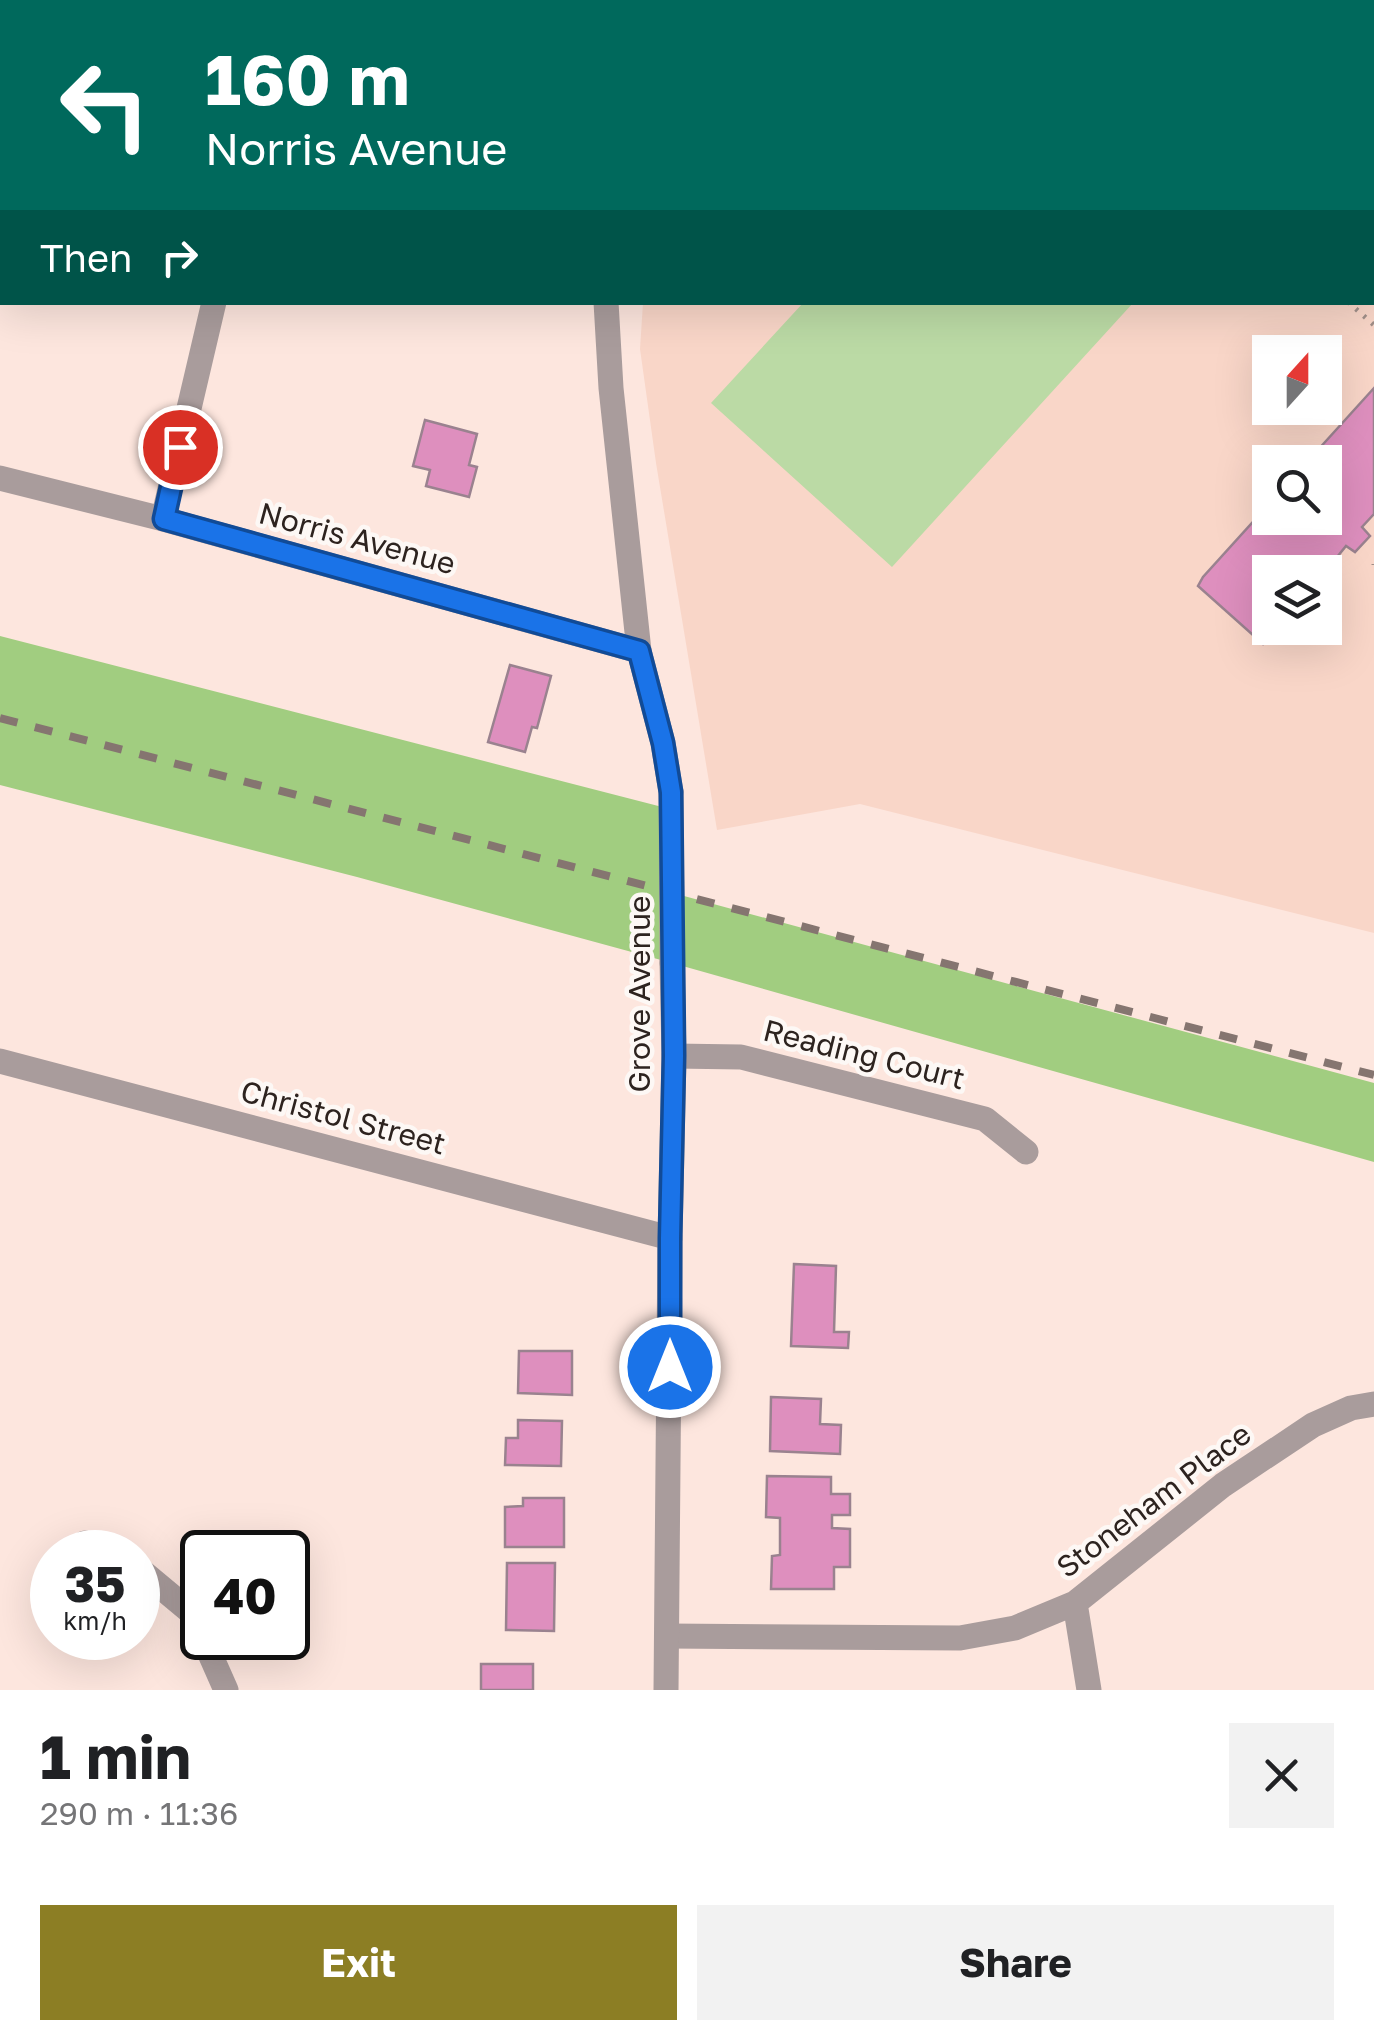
<!DOCTYPE html>
<meta charset="utf-8">
<style>
:root{--surface:#fff;--page:#f2f2f2;--text:#202124;--muted:#757577;--accent:#8c7e24}
body{margin:0;font-family:"Golos Text",sans-serif;background:var(--page);color:var(--text);height:100vh;display:flex;flex-direction:column;font-size:38px;white-space:nowrap}
*{box-sizing:border-box;margin:0}
p{font-size:32px;color:var(--muted)}
.icon{flex:none;width:55px;height:55px;fill:none;stroke:currentColor;stroke-width:2;stroke-linecap:round;stroke-linejoin:round}
.map{position:relative;height:1690px;overflow:hidden}
.panel{display:flex;flex-direction:column;background:var(--surface);flex:1}
.panel>*{flex:none}
.top-card{position:absolute;left:0px;top:0px;width:1375px;height:305px;box-shadow:0 10px 40px #0002;background:#00695c;color:#fff;overflow:hidden}
.needle{width:65px;rotate:21deg}
.fabs{position:absolute;left:1252px;top:335px;display:grid;gap:20px}
.fabs a{display:grid;place-items:center;width:90px;height:90px;border-radius:0px;background:var(--surface);box-shadow:0 10px 40px #0002;font-size:50px}
.speed{position:absolute;left:30px;top:1530px;display:flex;gap:20px;font-size:50px;font-weight:700;text-align:center}
.speed>*{display:grid;place-content:center;width:130px;height:130px;border-radius:50%;background:var(--surface);box-shadow:0 10px 40px #0002;line-height:1}
.speed small{font-size:25px;font-weight:400}
.speed .limit{border:5px solid #111;border-radius:15px;background:#fff;color:#111}
.pin{position:absolute;display:grid;place-items:center;width:85px;height:85px;color:#fff;margin:-42px;border:5px solid #fff;border-radius:50%;box-shadow:0 2px 10px #0007}
.me{position:absolute;width:110px;margin:-55px;rotate:0deg;stroke-linejoin:round;filter:drop-shadow(0 0 8px #0008)}
.turn{display:flex;align-items:center;gap:35px;height:210px;padding:0 40px;font-size:45px}
.turn .icon{width:130px;height:130px;stroke-width:2.5}
.turn b{display:block;font-size:70px;line-height:85px}
.then{display:flex;align-items:center;height:95px;padding:0 40px;background:#0003;gap:20px;font-size:38px}
.round{display:grid;place-items:center;flex:none;width:105px;height:105px;border-radius:0px;background:var(--page)}
.headline{display:flex;align-items:center;justify-content:space-between;height:170px;padding:0 40px}
h1{font-size:60px;font-weight:700;line-height:75px}
.cta{display:flex;gap:20px;margin-top:auto;padding:20px 40px}
.cta a{flex:1;height:115px;border-radius:0px;background:var(--accent);color:#fff;font-size:40px;font-weight:700;line-height:115px;text-align:center}
.cta a+a{background:var(--page);color:var(--text)}
.map>svg:first-child{display:block}
.built{fill:#f9d6c8;fill-rule:evenodd}
.green{fill:#bbdaa5}
.forest{fill:#a1cd80}
.building{fill:#de8fbe;stroke:#9a828f;stroke-width:2.5}
.lines{fill:none;stroke-linecap:round;stroke-linejoin:round}
.path{stroke:#a08f89;stroke-width:5;stroke-dasharray:2.5 8;stroke-linecap:butt}
.minor{stroke:#a99c9c;stroke-width:25}
.tertiary{stroke:#a99c9c;stroke-width:25}
.rail{stroke:#857570;stroke-width:8;stroke-dasharray:18 18;stroke-linecap:butt}
.tertiary-bridge{stroke:#a99c9c;stroke-width:25}
.route-casing{stroke:#114b97;stroke-width:25}
.route{stroke:#1a73e8;stroke-width:18}
.labels{text-anchor:middle;stroke-width:9;stroke-linejoin:round;paint-order:stroke}
.street-label{font-size:30px;fill:#2d231f;stroke:#fdf8f5}
</style>
<div class="map">
<svg width="1374" height="1690" viewBox="0 0 1374 1690">
<rect width="100%" height="100%" fill="#fde6de"/>
<!-- built -->
<path class="built" d="M 1231,0 L 1374,0 L 1374,933 L 860,804 L 717,830 L 656,463 L 640,349 L 643,303 L 1372,302 L 1372,2 L 1230,2 ZM 1270,352 L 1325,352 L 1325,408 L 1270,408 ZM 1270,462 L 1325,462 L 1325,518 L 1270,518 ZM 1270,572 L 1325,572 L 1325,628 L 1270,628 Z"/>
<!-- green -->
<path class="green" d="M 803,303 L 803,302 L 1133,303 L 892,567 L 711,403 Z"/>
<!-- forest -->
<path class="forest" d="M 0,636 L 670,809 L 673,893 L 1374,1083 L 1374,1162 L 672,963 L 357,877 L 0,785 Z"/>
<!-- building -->
<path class="building" d="M 504,0 L 537,0 L 546,2 L 503,2 Z
M 1374,388 L 1374,514 L 1362,527 L 1370,536 L 1355,552 L 1346,546 L 1325,572 L 1270,572 L 1270,628 L 1277,628 L 1263,644 L 1198,586 L 1203,577 L 1270,503 L 1270,518 L 1325,518 L 1325,462 L 1307,462 Z
M 425,420 L 477,434 L 469,465 L 477,467 L 469,497 L 426,486 L 430,470 L 413,466 Z
M 510,665 L 551,676 L 537,728 L 532,727 L 525,752 L 488,742 Z
M 794,1264 L 836,1266 L 834,1332 L 849,1332 L 848,1348 L 791,1346 Z
M 519,1351 L 572,1351 L 572,1395 L 518,1393 Z
M 771,1397 L 821,1399 L 820,1424 L 841,1425 L 840,1454 L 770,1451 Z
M 518,1420 L 562,1421 L 561,1466 L 505,1465 L 506,1438 L 518,1438 Z
M 767,1476 L 831,1477 L 831,1494 L 850,1494 L 850,1515 L 832,1515 L 832,1528 L 850,1529 L 850,1567 L 834,1567 L 834,1589 L 771,1589 L 772,1556 L 780,1555 L 780,1518 L 766,1517 Z
M 523,1498 L 564,1498 L 564,1547 L 505,1547 L 505,1507 L 523,1506 Z
M 507,1563 L 555,1563 L 554,1631 L 506,1630 Z
M 481,1664 L 533,1664 L 533,1690 L 481,1690 Z"/>
<g class="lines">
<!-- path -->
<path class="path" d="M 1348,302 L 1374,325
M 1374,565 L 1374,564"/>
<!-- minor -->
<path class="minor" d="M 1002,0 L 1011,2
M 284,2 L 284,0
M 1038,2 L 1038,0
M 0,478 L 163,519 L 639,651
M 163,519 L 214,302
M 674,1056 L 741,1057 L 985,1119 L 1026,1152
M 0,1061 L 670,1238
M 85,1543 L 105,1552
M 138,1568 L 192,1613 L 202,1636
M 1075,1603 L 1089,1690
M 667,1636 L 960,1638 L 1015,1628 L 1075,1603 L 1223,1485 L 1313,1425 L 1351,1408 L 1374,1404
M 203,1638 L 226,1690"/>
<!-- tertiary -->
<path class="tertiary" d="M 649,2 L 649,0
M 606,302 L 611,388 L 639,651 L 663,743 L 671,792
M 666,1690 L 670,1238 L 674,1056 L 672,963"/>
<!-- rail -->
<path class="rail" d="M 0,718 L 1374,1075"/>
<!-- tertiary-bridge -->
<path class="tertiary-bridge" d="M 671,792 L 672,963"/>
</g>
<g class="lines">
<!-- route casing -->
<g class="route-casing">
<path id="route" d="M 180,447 L 164,519 L 639,651 L 663,743 L 671,792 L 674,1056 L 670,1238 L 670,1367"/>
</g>
<!-- route -->
<use href="#route" class="route"/>
</g>
<g class="labels">
<!-- street labels -->
<g class="street-label">
<text transform="translate(357 539) rotate(15)" y="10">Norris Avenue</text>
<text transform="translate(640 994) rotate(-90)" y="10">Grove Avenue</text>
<text transform="translate(864 1055) rotate(14)" y="10">Reading Court</text>
<text transform="translate(343 1118) rotate(15)" y="10">Christol Street</text>
<text transform="translate(1154 1501) rotate(-37)" y="10">Stoneham Place</text>
</g>
</g>
</svg>
<div class="fabs">
<a><svg class="needle" viewBox="-14 -14 28 28"><path d="M0-13l5 13h-10z" fill="#e53935"/><path d="M0 13l5-13h-10z" fill="#757577"/></svg></a>
<a><svg class="icon" aria-label="search" viewBox="0 0 24 24"><circle cx="10" cy="10" r="6"/><path d="M15 15l6 6"/></svg></a>
<a><svg class="icon" aria-label="layers" viewBox="0 0 24 24"><path d="M12 4l9 5-9 5-9-5zM3 14l9 5 9-5"/></svg></a>
</div>
<div class="speed"><div>35<small>km/h</small></div><div class="limit">40</div></div>
<div class="pin" style="left:180px;top:447px;background:#d93025"><svg class="icon" aria-label="arrive" viewBox="0 0 24 24"><path d="M6 21V4h12l-3 4 3 4H6"/></svg></div>
<svg class="me" style="left:670px;top:1367px" viewBox="-20 -20 40 40"><circle r="17" fill="#1a73e8" stroke="#fff" stroke-width="3"/><path d="M0-11L8 9 0 5-8 9z" fill="#fff"/></svg>
<div class="top-card">
<div class="turn"><svg class="icon" aria-label="left" viewBox="0 0 24 24"><path d="M17 20v-9H6M10 6l-5 5 5 5"/></svg><div><b>160 m</b>Norris Avenue</div></div>
<div class="then">Then<svg class="icon" aria-label="right" viewBox="0 0 24 24"><path d="M7 20v-9h11M14 6l5 5-5 5"/></svg></div>
</div>
</div>
<section class="panel">
<div class="headline"><div><h1>1 min</h1><p>290 m · 11:36</p></div><a class="round"><svg class="icon" aria-label="close" viewBox="0 0 24 24"><path d="M6 6l12 12M18 6L6 18"/></svg></a></div>
<div class="cta"><a>Exit</a><a>Share</a></div>
</section>
